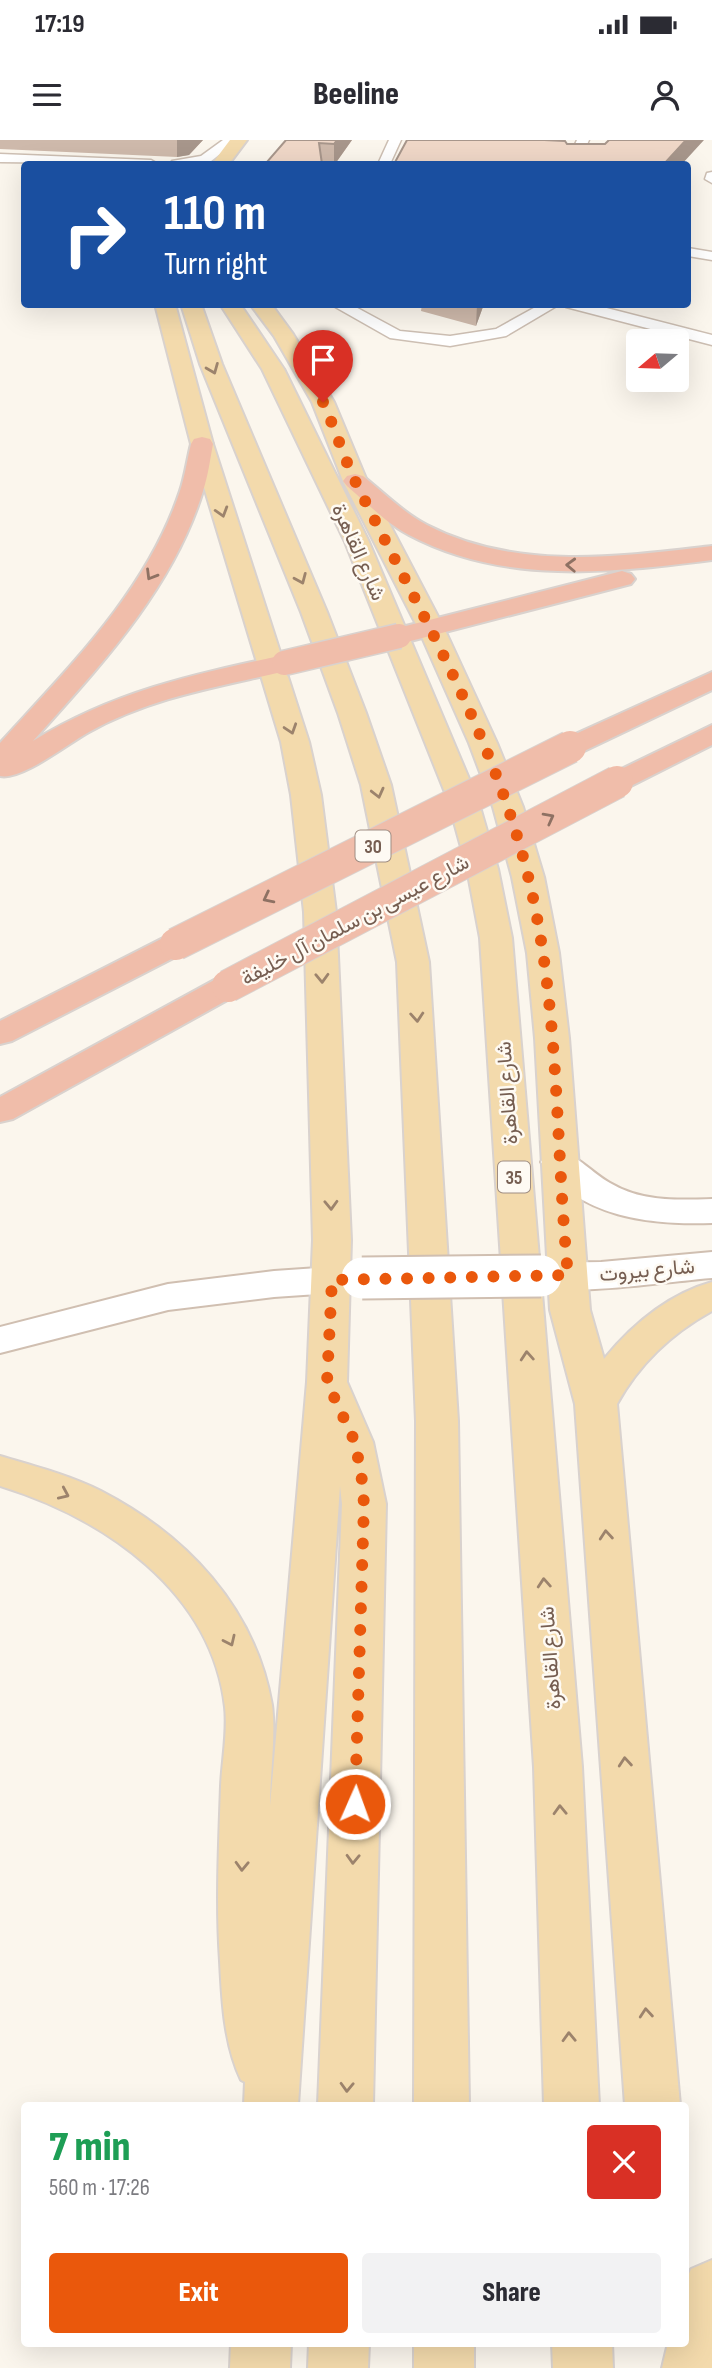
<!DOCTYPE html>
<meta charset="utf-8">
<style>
:root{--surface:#fff;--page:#f2f2f3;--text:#2b2b33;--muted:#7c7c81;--accent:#ea580c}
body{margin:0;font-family:"Sofia Sans Condensed",Vazirmatn,sans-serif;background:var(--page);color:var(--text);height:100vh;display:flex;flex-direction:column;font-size:26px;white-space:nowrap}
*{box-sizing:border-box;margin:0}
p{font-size:23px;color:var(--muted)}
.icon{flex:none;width:38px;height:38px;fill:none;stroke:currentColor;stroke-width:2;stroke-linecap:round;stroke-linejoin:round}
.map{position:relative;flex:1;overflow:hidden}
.side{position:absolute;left:21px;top:1962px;width:668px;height:245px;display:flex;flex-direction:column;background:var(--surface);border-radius:7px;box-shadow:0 7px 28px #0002}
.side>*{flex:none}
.banner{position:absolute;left:21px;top:21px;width:670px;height:147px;border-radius:7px;box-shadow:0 7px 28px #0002;background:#1a4fa0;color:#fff;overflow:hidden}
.needle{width:46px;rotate:251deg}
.tools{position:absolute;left:626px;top:189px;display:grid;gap:14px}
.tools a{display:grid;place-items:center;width:63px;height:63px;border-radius:7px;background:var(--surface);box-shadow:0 7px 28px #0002;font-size:35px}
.pin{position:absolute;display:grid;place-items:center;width:60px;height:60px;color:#fff;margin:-72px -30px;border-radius:50% 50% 50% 0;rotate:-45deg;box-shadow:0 0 7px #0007}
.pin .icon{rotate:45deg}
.me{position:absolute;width:77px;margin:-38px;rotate:2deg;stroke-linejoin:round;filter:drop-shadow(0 0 5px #0008)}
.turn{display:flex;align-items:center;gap:24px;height:147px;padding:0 28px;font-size:32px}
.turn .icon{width:91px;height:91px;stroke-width:2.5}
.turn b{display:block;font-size:49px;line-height:60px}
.round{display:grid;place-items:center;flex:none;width:74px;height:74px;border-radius:7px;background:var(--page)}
.overview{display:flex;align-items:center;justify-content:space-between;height:119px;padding:0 28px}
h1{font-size:42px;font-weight:800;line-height:52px;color:#1e9e55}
.button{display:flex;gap:14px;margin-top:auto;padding:14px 28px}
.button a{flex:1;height:80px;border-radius:7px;background:var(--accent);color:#fff;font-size:28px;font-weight:800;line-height:80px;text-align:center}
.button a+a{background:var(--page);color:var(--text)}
.status{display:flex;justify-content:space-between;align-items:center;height:49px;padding:0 35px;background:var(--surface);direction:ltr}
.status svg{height:19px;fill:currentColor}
header{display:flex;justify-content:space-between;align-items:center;height:91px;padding:0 28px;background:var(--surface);font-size:32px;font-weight:800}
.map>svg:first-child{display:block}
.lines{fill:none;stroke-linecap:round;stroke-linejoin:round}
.minor-casing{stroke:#cdbfb3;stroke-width:3}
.secondary-casing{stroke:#d0bfb1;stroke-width:4}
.primary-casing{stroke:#d9d2ce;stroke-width:4}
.motorway-casing{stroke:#d9d2ce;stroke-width:4}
.minor{fill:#fff;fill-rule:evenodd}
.secondary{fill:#fff;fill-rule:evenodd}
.primary{fill:#f3daac;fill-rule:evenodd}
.motorway{fill:#f0bdaa;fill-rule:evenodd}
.secondary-bridge-casing{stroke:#d0bfb1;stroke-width:45;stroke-linecap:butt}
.motorway-bridge-far1-casing{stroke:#d9d2ce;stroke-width:27;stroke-linecap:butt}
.motorway-bridge-casing{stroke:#d9d2ce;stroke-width:34;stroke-linecap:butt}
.secondary-bridge{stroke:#fff;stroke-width:41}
.motorway-bridge-far1{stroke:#f0bdaa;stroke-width:24}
.motorway-bridge{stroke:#f0bdaa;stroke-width:32}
.wall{fill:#ceb9ab}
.shaded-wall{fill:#a7968b}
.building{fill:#efd7c7;stroke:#a7968b;stroke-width:2}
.oneway{stroke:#9c836c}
.oneway2{stroke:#8e7163}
.route{stroke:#ea580c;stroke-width:12;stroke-dasharray:0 21.6}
.labels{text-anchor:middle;stroke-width:5;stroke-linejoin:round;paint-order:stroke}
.shield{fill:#fefaf3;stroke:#9f8d82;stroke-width:2}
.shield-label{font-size:19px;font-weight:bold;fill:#765e51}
.street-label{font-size:21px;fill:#765e51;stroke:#fefaf3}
</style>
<div class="status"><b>17:19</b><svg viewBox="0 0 49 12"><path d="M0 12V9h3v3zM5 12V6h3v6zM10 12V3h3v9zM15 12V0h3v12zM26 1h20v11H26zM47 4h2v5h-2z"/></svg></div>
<header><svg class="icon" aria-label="menu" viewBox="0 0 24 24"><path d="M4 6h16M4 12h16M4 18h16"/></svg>Beeline<svg class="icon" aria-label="person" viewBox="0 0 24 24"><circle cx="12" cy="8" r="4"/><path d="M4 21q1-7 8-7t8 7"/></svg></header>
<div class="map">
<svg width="712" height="2228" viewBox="0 0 712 2228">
<rect width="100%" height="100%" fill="#fbf6ed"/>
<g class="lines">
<!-- minor casing -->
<g class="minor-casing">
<path id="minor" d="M 223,0 L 237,0 L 210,22 L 170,24 L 172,21 L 201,16 Z
M 389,0 L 401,0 L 390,24 L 378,24 Z
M 577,0 L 589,0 L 578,24 L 566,24 Z
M 0,14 L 151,20 L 158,24 L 0,22 Z
M 712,32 L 712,43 L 705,39 L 707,33 Z
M 688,108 L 712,112 L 712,120 L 688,116 Z
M 330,164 L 350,164 L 400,191 L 450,196 L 496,189 L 541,164 L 560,164 L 506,196 L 450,206 L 390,198 Z
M 564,164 L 591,164 L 712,195 L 712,205 L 566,167 Z"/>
</g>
<!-- secondary casing -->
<g class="secondary-casing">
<path id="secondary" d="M 559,1011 C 579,1016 592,1033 610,1043 C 642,1062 676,1060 712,1059 L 712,1083 C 651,1085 579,1078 541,1022 L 546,1014 Z
M 712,1112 L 712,1138 C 662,1142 573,1157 527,1145 L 522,1136 L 527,1127 L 541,1123 L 601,1122 Z
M 362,1125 L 376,1129 L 381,1138 L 376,1147 L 362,1151 L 274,1157 L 168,1170 L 0,1213 L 0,1187 L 168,1144 L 274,1131 Z"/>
</g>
<!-- primary casing -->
<g class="primary-casing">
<path id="primary" d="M 230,0 L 247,0 L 229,24 L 212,24 Z
M 155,164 L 175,164 L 213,304 L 309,602 L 321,655 L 336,772 L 351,1100 L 347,1242 L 373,1302 L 386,1364 L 373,1965 L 318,1965 L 342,1364 L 340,1346 L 298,1965 L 244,1965 L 245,1942 L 241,1940 C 224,1904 222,1861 220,1821 C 216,1763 219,1705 221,1646 C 222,1621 228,1592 225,1567 C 212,1451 104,1378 0,1346 L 0,1316 C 34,1326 69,1335 101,1351 C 186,1395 255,1467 272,1565 C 276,1593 270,1636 270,1666 L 307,1242 L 313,1100 L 304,772 L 291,655 L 281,602 L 191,304 Z
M 181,164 L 201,164 L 222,224 L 327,472 L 366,573 L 391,645 L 429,822 L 458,1281 L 469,1965 L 414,1965 L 416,1281 L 397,822 L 361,645 L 338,573 L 301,472 L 200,224 Z
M 220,164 L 240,164 L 284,229 L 369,402 L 478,660 L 498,729 L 512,798 L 582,1627 L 599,1965 L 544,1965 L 534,1627 L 480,798 L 467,729 L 448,660 L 345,402 L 262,229 Z
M 250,164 L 271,164 L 293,194 L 334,262 L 367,341 L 444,488 L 497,603 L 523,667 L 544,737 L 559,813 L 569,898 L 590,1170 L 604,1219 C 632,1185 669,1154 712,1142 L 712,1171 C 672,1193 639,1224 617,1264 L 680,1965 L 625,1965 L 575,1264 L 550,1170 L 535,898 L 527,813 L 512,737 L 493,667 L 469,603 L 418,488 L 343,341 L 312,262 L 274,196 Z
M 712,2120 L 712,2228 L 662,2228 L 668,2203 L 686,2203 L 686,2141 L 691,2129 Z
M 231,2203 L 291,2203 L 290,2228 L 230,2228 Z
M 309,2203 L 369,2203 L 368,2228 L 308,2228 Z
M 414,2203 L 474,2203 L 474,2228 L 414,2228 Z
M 552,2203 L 612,2203 L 613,2228 L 553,2228 Z"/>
</g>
<!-- motorway casing -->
<g class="motorway-casing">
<path id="motorway" d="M 202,297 L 210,299 L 213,304 C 210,320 208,336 203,351 C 173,449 99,527 33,601 C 115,551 191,535 284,515 L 294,517 L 297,523 L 294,529 C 224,546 153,556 89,592 C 69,603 21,641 0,636 L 0,603 C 69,527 147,451 180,351 C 185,336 187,320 191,304 L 194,299 Z
M 355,334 L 363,336 C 384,353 404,373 427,385 C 516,431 617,417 712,406 L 712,420 C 611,433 503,445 409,395 C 386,383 367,363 347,346 L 343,341 L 347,336 Z
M 622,431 L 631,434 L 635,439 L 631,444 L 399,504 L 390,502 L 386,496 L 390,490 Z
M 712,532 L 712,550 L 580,613 L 570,616 L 560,613 L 556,607 L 560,601 Z
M 712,585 L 712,605 L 627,648 L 617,651 L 607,648 L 602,642 L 607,636 Z
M 176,794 L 187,797 L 192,804 L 187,811 L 12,901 L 0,904 L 0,881 L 165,797 Z
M 228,836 L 240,839 L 245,846 L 240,853 L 13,979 L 0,982 L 0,957 L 216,839 Z"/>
</g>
<!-- minor -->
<use href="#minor" class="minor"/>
<!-- secondary -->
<use href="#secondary" class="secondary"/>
<!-- primary -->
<use href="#primary" class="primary"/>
<!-- motorway -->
<use href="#motorway" class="motorway"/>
<!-- secondary-bridge casing -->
<g class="secondary-bridge-casing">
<path id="secondary-bridge" d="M 362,1138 L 541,1136"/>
</g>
<!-- motorway-bridge-far1 casing -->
<g class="motorway-bridge-far1-casing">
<path id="motorway-bridge-far1" d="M 284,523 L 399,496"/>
</g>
<!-- motorway-bridge casing -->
<g class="motorway-bridge-casing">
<path id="motorway-bridge" d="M 176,804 L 570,607
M 228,846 L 617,642"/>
</g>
<!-- secondary-bridge -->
<use href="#secondary-bridge" class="secondary-bridge"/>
<!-- motorway-bridge-far1 -->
<use href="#motorway-bridge-far1" class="motorway-bridge-far1"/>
<!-- motorway-bridge -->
<use href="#motorway-bridge" class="motorway-bridge"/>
</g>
<!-- wall -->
<path class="wall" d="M 0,0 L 203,0 L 189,15 L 177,17 L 0,9 Z
M 286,0 L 352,0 L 335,24 L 266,24 Z
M 422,164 L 484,164 L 476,186 L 421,171 Z"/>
<!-- shaded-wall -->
<path class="shaded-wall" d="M 177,0 L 203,0 L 189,15 L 177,17 Z
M 337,0 L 352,0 L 335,24 L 334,24 L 334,4 Z
M 686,0 L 704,0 L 682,24 L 664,24 Z
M 477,164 L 484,164 L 476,186 Z"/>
<!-- building -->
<path class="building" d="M 286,0 L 337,0 L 334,4 L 319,3 L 322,24 L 266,24 L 266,23 Z
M 407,0 L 544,0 L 565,1 L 567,4 L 605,4 L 609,0 L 686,0 L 664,24 L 394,24 Z"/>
<!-- one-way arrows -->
<defs><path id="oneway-chevron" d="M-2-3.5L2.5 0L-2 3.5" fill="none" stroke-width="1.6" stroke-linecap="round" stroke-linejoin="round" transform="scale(1.75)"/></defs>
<g class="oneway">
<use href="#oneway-chevron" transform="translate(213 229) rotate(68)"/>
<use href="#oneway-chevron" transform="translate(222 372) rotate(73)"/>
<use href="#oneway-chevron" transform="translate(301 439) rotate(67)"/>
<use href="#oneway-chevron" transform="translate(291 589) rotate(72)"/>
<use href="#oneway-chevron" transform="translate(378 653) rotate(76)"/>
<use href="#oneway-chevron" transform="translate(322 838) rotate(88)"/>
<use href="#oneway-chevron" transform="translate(417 877) rotate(86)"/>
<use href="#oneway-chevron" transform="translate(331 1065) rotate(88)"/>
<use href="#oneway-chevron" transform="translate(527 1216) rotate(-94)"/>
<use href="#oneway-chevron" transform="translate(64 1354) rotate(24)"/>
<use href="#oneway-chevron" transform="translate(606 1395) rotate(-95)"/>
<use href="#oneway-chevron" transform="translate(544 1443) rotate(-94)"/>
<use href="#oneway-chevron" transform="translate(230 1501) rotate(65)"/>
<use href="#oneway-chevron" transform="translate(625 1622) rotate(-95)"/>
<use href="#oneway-chevron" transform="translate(560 1670) rotate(-92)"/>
<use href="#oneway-chevron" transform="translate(353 1719) rotate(92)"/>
<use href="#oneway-chevron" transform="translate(242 1726) rotate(92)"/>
<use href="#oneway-chevron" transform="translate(646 1873) rotate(-95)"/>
<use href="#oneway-chevron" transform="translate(569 1897) rotate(-92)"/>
<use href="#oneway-chevron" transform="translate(347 1947) rotate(92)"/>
</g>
<g class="oneway2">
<use href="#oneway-chevron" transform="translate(571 425) rotate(-178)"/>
<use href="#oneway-chevron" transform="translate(151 435) rotate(121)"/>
<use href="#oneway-chevron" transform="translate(549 678) rotate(-28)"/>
<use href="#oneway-chevron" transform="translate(268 758) rotate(153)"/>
</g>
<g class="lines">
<!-- route -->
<path class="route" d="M 323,262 C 335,289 344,318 357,345 C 420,472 494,597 528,736 C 560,866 555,1003 568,1135 L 332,1140 L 327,1242 L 354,1300 L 361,1331 L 364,1364 L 355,1664"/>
</g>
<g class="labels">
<!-- shield labels -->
<g class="shield">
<rect x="355.5" y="690.5" width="35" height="31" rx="5"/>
<rect x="498" y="1021.5" width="32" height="31" rx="5"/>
</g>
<g class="shield-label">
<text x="373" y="713">30</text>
<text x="514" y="1044">35</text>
</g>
<!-- street labels -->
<g class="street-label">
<text transform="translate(359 412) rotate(66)" y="7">شارع القاهرة</text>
<text transform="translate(355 780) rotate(-28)" y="7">شارع عيسى بن سلمان آل خليفة</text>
<text transform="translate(507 953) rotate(-94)" y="7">شارع القاهرة</text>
<text transform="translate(647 1130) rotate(-5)" y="7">شارع بيروت</text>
<text transform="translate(550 1518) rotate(-94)" y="7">شارع القاهرة</text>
</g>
</g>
</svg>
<div class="tools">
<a><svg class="needle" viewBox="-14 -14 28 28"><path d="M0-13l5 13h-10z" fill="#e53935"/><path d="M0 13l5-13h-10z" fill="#7c7c81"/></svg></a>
</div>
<div class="pin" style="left:323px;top:262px;background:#d93025"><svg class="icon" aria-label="arrive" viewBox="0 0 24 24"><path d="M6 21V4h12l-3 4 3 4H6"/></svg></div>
<svg class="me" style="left:355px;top:1664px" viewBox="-20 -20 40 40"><circle r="17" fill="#ea580c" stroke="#fff" stroke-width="3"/><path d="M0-11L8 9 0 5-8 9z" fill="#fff"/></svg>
<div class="banner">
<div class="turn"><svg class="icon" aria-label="right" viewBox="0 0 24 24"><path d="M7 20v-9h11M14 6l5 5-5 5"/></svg><div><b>110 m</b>Turn right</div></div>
</div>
<section class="side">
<div class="overview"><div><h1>7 min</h1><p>560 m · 17:26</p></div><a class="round" style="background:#d93025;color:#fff"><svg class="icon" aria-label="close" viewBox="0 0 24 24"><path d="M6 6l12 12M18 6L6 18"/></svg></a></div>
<div class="button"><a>Exit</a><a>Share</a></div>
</section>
</div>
